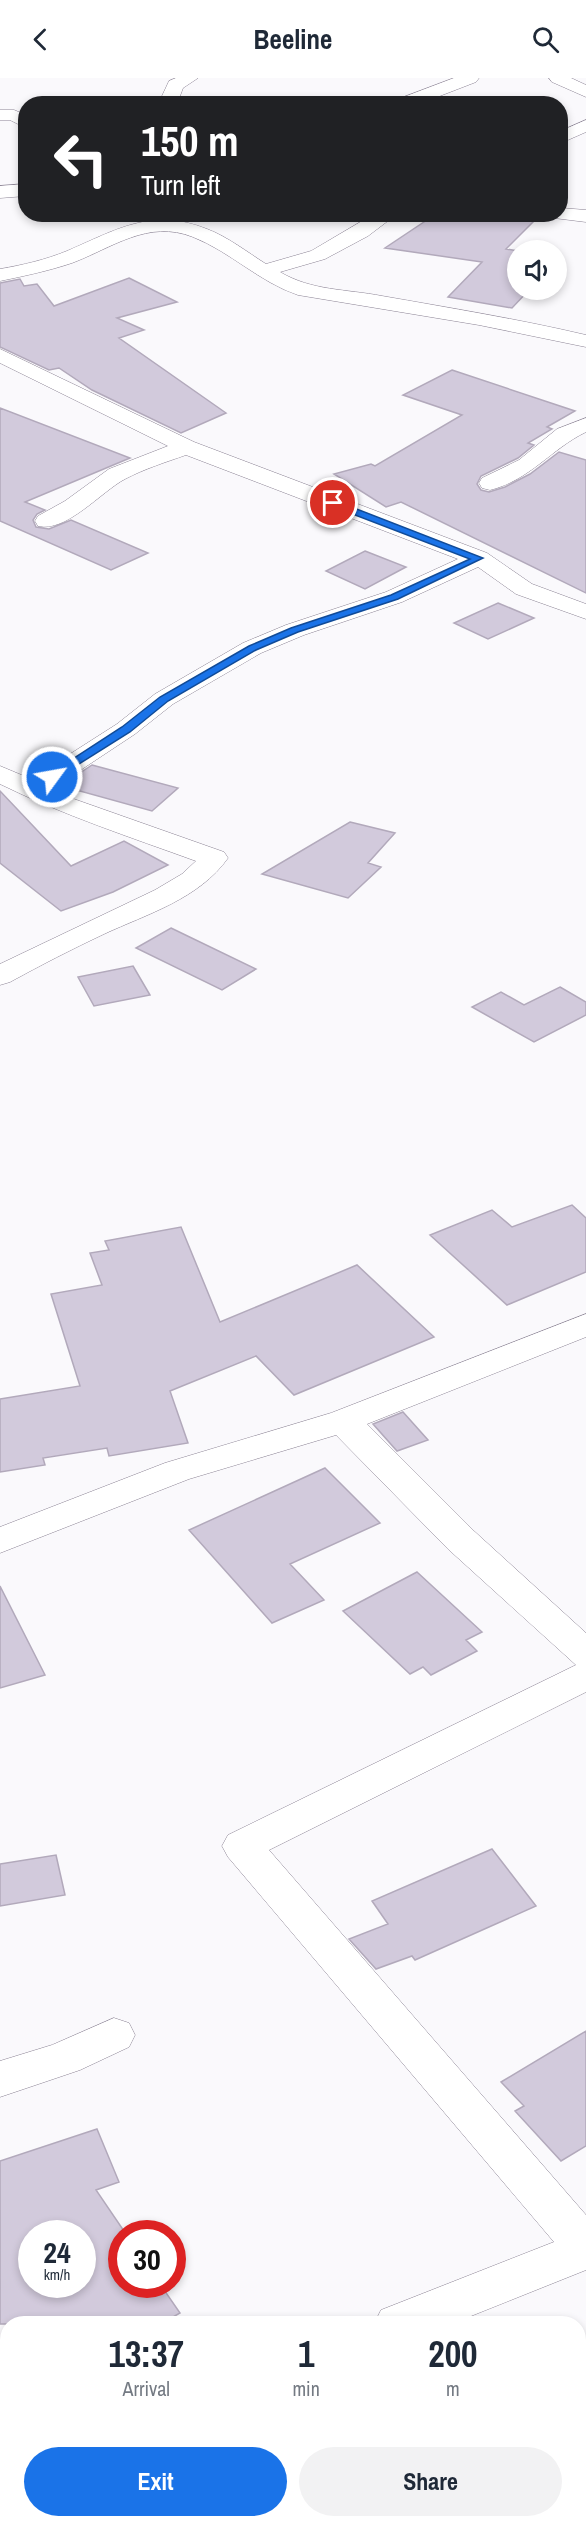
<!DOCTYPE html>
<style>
:root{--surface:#fff;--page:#f2f2f3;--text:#1f2937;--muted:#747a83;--accent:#1a73e8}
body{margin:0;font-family:"Archivo Narrow",sans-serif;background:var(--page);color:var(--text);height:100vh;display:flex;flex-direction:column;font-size:22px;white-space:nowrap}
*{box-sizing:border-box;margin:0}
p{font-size:20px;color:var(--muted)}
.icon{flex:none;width:33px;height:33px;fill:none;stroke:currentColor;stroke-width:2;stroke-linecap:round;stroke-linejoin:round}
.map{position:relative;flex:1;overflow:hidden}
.details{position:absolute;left:0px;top:2238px;width:586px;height:212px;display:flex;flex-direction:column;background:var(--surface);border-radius:24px 24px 0 0;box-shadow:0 3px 9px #0003}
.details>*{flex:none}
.guide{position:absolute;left:18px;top:18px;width:550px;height:126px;border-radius:24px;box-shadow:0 3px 9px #0003;background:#202124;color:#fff;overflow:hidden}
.tools{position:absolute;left:507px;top:162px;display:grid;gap:12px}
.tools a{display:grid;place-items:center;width:60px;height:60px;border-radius:50%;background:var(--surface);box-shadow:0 3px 9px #0003;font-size:30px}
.speed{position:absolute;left:18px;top:2142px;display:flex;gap:12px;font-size:30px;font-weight:700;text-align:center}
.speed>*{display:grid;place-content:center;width:78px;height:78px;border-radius:50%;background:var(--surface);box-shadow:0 3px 9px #0003;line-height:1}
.speed small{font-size:15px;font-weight:400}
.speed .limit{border:9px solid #d22;background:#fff;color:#111}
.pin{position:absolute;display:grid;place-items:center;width:51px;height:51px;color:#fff;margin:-26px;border:3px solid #fff;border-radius:50%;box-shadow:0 2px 6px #0007}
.me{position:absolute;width:66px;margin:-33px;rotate:58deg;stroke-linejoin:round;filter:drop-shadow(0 0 4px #0008)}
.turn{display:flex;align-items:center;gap:21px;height:126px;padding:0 24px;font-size:27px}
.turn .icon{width:78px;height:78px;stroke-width:2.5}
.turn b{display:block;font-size:42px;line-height:51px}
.eta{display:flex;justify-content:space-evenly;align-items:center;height:102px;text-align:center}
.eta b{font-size:36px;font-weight:700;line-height:42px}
.button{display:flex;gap:12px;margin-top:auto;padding:12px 24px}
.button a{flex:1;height:69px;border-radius:36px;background:var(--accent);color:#fff;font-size:24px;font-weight:700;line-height:69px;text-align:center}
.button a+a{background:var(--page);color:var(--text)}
header{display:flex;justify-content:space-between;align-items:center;height:78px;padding:0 24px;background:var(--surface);font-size:27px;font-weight:700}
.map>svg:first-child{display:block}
.building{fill:#d2cadc;stroke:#b2a9bb;stroke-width:1.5;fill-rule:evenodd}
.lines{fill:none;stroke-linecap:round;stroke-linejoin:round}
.street-casing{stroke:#8a8293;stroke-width:1}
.street{fill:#fff;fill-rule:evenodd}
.route{fill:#1a73e8;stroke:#114b97;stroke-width:1.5}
</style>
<header><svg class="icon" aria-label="back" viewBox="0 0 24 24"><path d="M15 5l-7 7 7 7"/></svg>Beeline<svg class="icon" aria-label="search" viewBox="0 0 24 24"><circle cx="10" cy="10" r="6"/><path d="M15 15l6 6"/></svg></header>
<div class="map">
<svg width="586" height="2449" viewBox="0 0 586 2449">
<rect width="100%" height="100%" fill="#faf9fc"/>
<!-- building -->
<path class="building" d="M 436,136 L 541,136 L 506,171 L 518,173 L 518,212 L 529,212 L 512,230 L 448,219 L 482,184 L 385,170 Z
M 129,200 L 177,224 L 117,240 L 144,252 L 119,260 L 226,335 L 181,355 L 92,312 L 59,290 L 49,292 L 0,269 L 0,205 L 20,201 L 24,208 L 37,206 L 54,228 Z
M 452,292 L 575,333 L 547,349 L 552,351 L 528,365 L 534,367 L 518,380 L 481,398 L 477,406 L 481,412 L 489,414 L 505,409 L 530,396 L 559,374 L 586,382 L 586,515 L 401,424 L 386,429 L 334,396 L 371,386 L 375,388 L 462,337 L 403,317 Z
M 0,330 L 130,380 L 25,424 L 45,432 L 37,436 L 33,442 L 36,449 L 49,451 L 71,442 L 148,475 L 111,492 L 0,443 Z
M 365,473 L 406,489 L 365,511 L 326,493 Z
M 498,525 L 534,540 L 488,561 L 454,545 Z
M 92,687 L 178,710 L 152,733 L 69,710 L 71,701 Z
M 0,713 L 71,788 L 124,763 L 168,787 L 113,814 L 61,833 L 0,785 Z
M 350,744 L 395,755 L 368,785 L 381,789 L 348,820 L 262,796 Z
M 171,850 L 256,891 L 222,912 L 136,870 Z
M 133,888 L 150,917 L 94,928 L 78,899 Z
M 560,909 L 586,924 L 586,937 L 534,964 L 472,929 L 501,914 L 524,927 Z
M 572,1127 L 586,1140 L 586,1194 L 507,1227 L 430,1157 L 492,1132 L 512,1149 Z
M 181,1149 L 220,1244 L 357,1187 L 434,1259 L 294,1317 L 256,1278 L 170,1313 L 188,1365 L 109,1378 L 107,1370 L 43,1380 L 45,1387 L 0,1394 L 0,1321 L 80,1308 L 51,1216 L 102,1207 L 90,1175 L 109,1172 L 105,1163 Z
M 403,1334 L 428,1362 L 397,1373 L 373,1346 Z
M 325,1390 L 380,1445 L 290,1486 L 324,1522 L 272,1545 L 189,1452 Z
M 417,1494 L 482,1554 L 466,1562 L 477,1573 L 431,1597 L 423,1589 L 410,1596 L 343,1533 Z
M 0,1508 L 45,1597 L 0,1610 Z
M 492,1771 L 536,1828 L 415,1882 L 412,1878 L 376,1891 L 349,1861 L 388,1846 L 372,1823 Z
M 56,1777 L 65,1817 L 0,1828 L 0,1786 Z
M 586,1953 L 586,2068 L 561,2083 L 515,2033 L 524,2028 L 501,2004 Z
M 97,2051 L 119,2104 L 96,2112 L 126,2156 L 122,2156 L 122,2206 L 160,2206 L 180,2235 L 161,2246 L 0,2246 L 0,2083 ZM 32,2156 L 82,2156 L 82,2206 L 32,2206 Z"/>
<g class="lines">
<!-- street casing -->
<g class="street-casing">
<path id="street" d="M 176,0 L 198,0 L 183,10 L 180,18 L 184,26 L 167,26 L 162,18 L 169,3 Z
M 454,0 L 479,0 L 476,4 L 419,26 L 394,26 L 396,22 Z
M 549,0 L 571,0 L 586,7 L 586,19 L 552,4 Z
M 0,32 L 14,32 L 26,37 L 26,50 L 10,42 L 0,42 Z
M 586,42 L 586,54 L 561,65 L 561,53 Z
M 26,106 L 26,118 L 0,120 L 0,108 Z
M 561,130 L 586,132 L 586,144 L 554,140 L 552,136 L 561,136 Z
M 374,136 L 397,136 L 368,158 L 325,181 L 280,194 C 312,213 346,211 382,218 C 450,230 518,241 586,257 L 586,269 L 479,247 L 298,217 C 259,204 231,174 193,159 C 148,141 112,170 72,185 C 48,193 24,198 0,203 L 0,191 C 23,187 45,182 67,173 C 116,152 151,129 207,151 C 228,159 247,174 266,186 L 311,173 Z
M 0,271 L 194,364 L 487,475 L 532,506 L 586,526 L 586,541 L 516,516 L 478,489 L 402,524 L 304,557 L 261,575 L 173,626 L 135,656 L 52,711 L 71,720 L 224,774 L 228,780 C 199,821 147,836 104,856 C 72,871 41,887 10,904 L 0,907 L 0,886 L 155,812 L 182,796 L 196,783 C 130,759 63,737 0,706 L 0,688 L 31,701 L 117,646 L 155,616 L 243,565 L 286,547 L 386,514 L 458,481 L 186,377 C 166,384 144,391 125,401 C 102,413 66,455 38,448 L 35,443 L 38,438 L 65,423 L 109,391 L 168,368 L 0,285 Z
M 586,340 L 586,354 C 551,371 530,402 490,412 L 482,410 L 479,405 L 482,400 L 519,382 L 557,351 Z
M 586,1236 L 586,1259 L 367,1346 L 474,1453 L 586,1555 L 586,1614 L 269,1772 L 586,2137 L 586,2192 L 451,2246 L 374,2246 L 381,2232 L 554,2164 L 228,1779 L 222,1768 L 228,1757 L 576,1587 L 448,1471 L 336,1357 L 189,1401 L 0,1475 L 0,1449 L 165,1385 L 331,1335 Z
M 114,1940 L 129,1945 L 135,1957 L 129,1969 L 80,1992 L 0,2019 L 0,1983 L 52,1967 Z
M 59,2442 L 107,2442 L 107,2449 L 59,2449 Z"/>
</g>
<!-- street -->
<use href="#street" class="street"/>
</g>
<!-- route -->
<path class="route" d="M 329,423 L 336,423 L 483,480 L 398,521 L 298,554 L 256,572 L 168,623 L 130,654 L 55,701 L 48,701 L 48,697 L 122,649 L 160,619 L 249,568 L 291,550 L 391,517 L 470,481 L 329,427 Z"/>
</svg>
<div class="tools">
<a><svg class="icon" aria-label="sound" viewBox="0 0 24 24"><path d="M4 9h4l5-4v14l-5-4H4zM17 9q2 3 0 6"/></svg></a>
</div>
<div class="speed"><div>24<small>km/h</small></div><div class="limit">30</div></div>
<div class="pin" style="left:333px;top:425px;background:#d93025"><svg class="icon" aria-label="arrive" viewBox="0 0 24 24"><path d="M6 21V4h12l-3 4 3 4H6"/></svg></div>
<svg class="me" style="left:52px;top:699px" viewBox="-20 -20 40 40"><circle r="17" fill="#1a73e8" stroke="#fff" stroke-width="3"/><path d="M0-11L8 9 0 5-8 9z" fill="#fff"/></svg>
<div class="guide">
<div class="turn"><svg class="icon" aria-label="left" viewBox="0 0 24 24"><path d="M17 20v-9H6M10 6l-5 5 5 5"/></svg><div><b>150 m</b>Turn left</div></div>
</div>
<section class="details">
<div class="eta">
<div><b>13:37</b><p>Arrival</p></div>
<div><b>1</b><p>min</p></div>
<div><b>200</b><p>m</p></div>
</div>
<div class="button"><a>Exit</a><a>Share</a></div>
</section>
</div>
